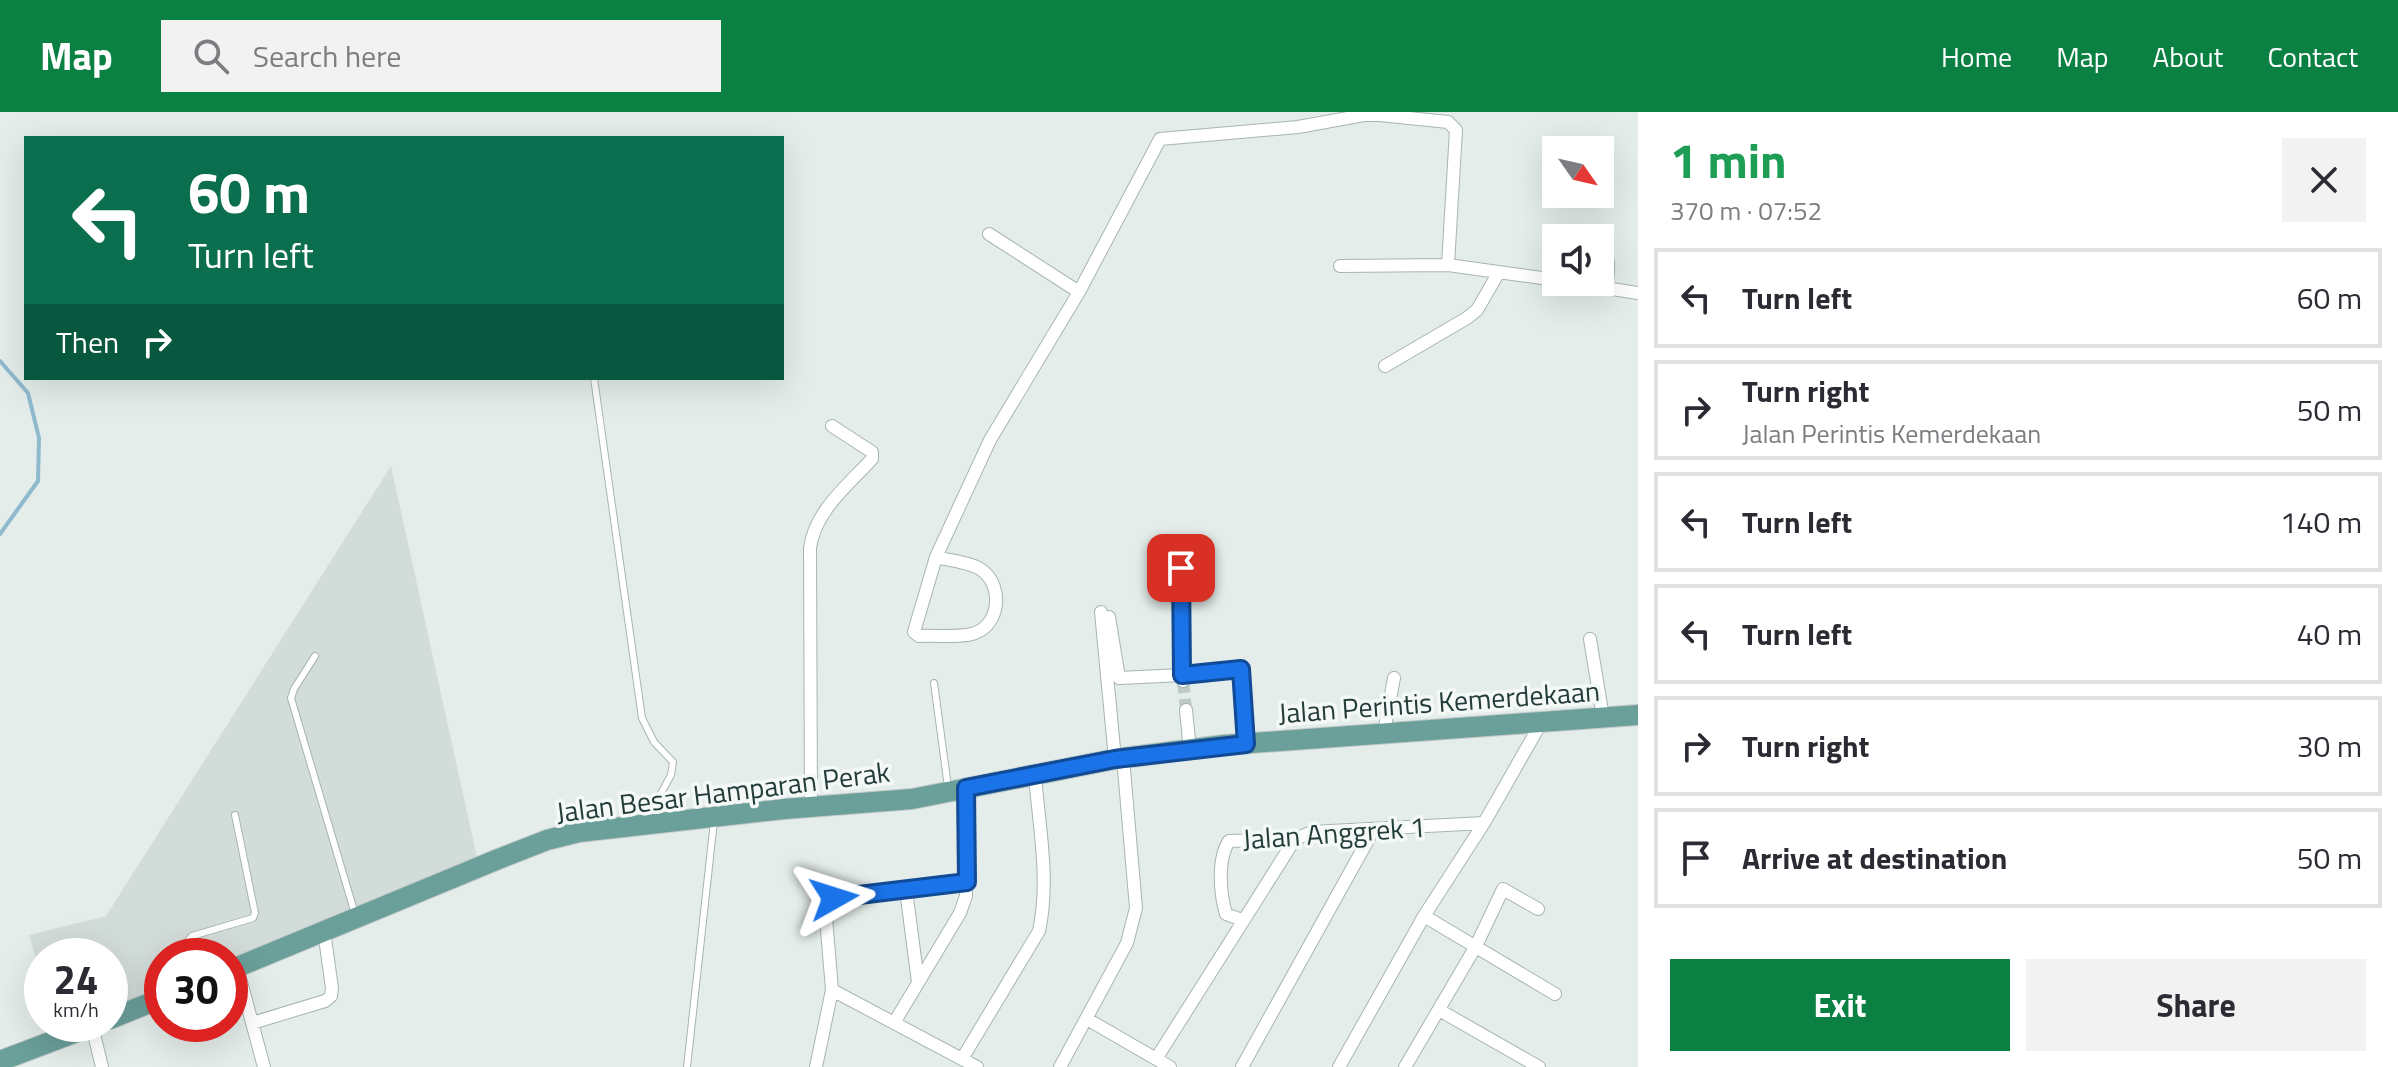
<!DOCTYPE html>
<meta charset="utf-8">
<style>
:root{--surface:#fff;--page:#f2f2f3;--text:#2b2b33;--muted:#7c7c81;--line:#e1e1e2;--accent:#0b8043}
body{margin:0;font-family:"Titillium Web",sans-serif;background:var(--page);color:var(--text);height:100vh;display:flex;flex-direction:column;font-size:30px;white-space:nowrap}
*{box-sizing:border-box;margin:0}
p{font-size:26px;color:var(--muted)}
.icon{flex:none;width:44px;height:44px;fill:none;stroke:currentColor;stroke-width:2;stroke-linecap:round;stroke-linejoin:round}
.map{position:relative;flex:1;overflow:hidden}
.drawer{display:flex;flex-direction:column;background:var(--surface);width:760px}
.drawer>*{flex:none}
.guide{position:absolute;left:24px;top:24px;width:760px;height:244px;border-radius:0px;box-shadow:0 8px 32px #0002;background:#0b6e4f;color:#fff;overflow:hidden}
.needle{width:52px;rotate:124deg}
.fabs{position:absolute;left:1542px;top:24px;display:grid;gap:16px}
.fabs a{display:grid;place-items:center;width:72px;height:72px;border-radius:0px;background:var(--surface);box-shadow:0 8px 32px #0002;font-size:40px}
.speed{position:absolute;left:24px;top:826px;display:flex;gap:16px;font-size:40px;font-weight:700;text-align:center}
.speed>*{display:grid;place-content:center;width:104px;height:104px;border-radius:50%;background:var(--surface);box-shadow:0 8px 32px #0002;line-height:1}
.speed small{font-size:20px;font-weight:400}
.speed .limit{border:12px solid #d22;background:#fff;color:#111}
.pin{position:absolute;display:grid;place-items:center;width:68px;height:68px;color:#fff;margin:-34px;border-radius:16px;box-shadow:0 4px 12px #0006}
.me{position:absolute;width:88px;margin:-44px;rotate:84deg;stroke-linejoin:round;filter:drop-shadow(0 0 6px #0008)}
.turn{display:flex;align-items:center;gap:28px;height:168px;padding:0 32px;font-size:36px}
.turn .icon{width:104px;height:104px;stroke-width:2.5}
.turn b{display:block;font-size:56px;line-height:68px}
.then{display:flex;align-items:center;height:76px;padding:0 32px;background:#0003;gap:16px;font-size:30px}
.round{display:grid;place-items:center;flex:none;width:84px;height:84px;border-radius:0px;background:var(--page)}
.head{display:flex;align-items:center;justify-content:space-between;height:136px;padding:0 32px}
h1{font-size:48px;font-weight:700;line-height:60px;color:#1e9e55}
.button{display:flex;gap:16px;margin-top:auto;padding:16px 32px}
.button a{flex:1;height:92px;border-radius:0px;background:var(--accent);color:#fff;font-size:32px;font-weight:700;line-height:92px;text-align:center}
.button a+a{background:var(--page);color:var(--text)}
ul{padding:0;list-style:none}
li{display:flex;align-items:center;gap:24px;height:100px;margin:0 16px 12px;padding:0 16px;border:4px solid var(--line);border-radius:0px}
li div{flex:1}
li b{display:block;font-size:30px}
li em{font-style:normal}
header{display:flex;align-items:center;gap:48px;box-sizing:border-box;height:112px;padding:0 40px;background:var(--accent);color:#fff}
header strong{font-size:38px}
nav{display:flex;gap:44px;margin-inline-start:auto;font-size:28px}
.search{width:560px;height:72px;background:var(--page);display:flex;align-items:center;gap:20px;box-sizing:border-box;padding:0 28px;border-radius:0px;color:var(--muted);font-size:30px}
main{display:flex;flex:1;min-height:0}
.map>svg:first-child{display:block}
.built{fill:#d2dcd9}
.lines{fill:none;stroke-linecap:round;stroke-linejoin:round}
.stream{stroke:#8fbace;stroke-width:4}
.minor-tunnel{stroke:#becac7;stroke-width:12;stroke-dasharray:12 6;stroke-linecap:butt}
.service-casing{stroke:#a7b5b2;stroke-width:8}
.minor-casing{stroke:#a7b5b2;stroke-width:14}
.primary-casing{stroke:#c2c9c8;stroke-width:22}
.service{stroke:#fff;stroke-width:6}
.minor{stroke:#fff;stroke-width:12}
.primary{stroke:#6b9f9a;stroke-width:20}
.route-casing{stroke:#114b97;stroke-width:20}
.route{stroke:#1a73e8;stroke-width:14}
.labels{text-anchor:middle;stroke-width:7;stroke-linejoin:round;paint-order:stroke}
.street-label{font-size:28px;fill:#243d3a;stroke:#f4f9f7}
</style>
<header>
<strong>Map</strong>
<div class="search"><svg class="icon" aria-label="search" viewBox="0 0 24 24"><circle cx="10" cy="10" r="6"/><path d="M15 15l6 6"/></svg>Search here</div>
<nav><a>Home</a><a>Map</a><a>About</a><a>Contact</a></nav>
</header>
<main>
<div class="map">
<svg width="1638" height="955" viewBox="0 0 1638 955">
<rect width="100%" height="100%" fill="#e4edea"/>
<!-- built -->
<path class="built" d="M 391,354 L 478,750 L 230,852 L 230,844 L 162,844 L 162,880 L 110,901 L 110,844 L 42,844 L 42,866 L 29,823 L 106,804 Z"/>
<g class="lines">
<!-- stream -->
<path class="stream" d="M 0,249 L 28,281 L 39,326 L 38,369 L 0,422"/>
<!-- minor-tunnel -->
<path class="minor-tunnel" d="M 1183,569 L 1186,598"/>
<!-- service casing -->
<g class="service-casing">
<path id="service" d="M 594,266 L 642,606 L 654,630 L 673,650 L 671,663 L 646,709
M 315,544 L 294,577 L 291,586 L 355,802
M 934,571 L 948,675
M 190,844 L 187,830 L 192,824 L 253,806 L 255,801 L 235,703
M 687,955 L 714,709"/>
</g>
<!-- minor casing -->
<g class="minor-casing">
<path id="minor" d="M 989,122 L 1079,180
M 1600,135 C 1612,146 1608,161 1606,175
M 1340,154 L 1448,153 L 1556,168
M 1568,170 L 1638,181
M 1385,254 L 1467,206 L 1477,198 L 1499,160
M 1181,429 L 1182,563 L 1241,557 L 1246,632
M 936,445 C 950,449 972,450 983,459 C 1003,475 1000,512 975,521 C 963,526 934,523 919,524 L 914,520 L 936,445 L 990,328 L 1079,180 L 1160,27 L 1298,15 L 1364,3 L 1380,3 L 1448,10 L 1456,18 L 1448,153
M 1101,500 L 1115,647
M 1109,505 L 1119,566 L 1182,563 L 1183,569
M 1590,527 L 1603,605
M 1186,598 L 1190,638
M 1384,620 L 1394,566
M 811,695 L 810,436 C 815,399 847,374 872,347 L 872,340 L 832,314
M 906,778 L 918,870
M 1424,804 L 1555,882
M 1242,808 L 1226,802 C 1220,782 1217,747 1229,729 L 1295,727 L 1312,720 L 1484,711
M 237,855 L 264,955
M 832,878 L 977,955
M 1439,898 L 1539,955
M 1087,907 L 1170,955
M 252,911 L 325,889 L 331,884 L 332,876 L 324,819
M 894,911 L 960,801 L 966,784 L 966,676
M 92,914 L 102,955
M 962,947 L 1039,819 C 1050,769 1039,714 1035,664
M 1156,947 L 1295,727
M 816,955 L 832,878 L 825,794 L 834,786 L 967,770
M 1060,955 L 1127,831 L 1136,796 L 1123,646
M 1242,955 L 1374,717
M 1339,955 L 1424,804 L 1484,711 L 1541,611
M 1405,955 L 1476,834 L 1503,777 L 1538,797"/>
</g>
<!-- primary casing -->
<g class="primary-casing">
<path id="primary" d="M 230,858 L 496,748 L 547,728 L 579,720 L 784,697 L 912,687 L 1115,647 L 1224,633 L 1638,603
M 110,907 L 162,886
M 0,949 L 98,912"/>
</g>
<!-- service -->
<use href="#service" class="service"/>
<!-- minor -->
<use href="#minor" class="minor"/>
<!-- primary -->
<use href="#primary" class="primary"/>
</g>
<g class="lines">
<!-- route casing -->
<g class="route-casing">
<path id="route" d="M 834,786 L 967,770 L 966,676 L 1115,647 L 1246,632 L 1241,557 L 1182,563 L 1181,456"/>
</g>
<!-- route -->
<use href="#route" class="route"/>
</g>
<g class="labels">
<!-- street labels -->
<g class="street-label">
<text transform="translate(1439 590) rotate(-4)" y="10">Jalan Perintis Kemerdekaan</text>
<text transform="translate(723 680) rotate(-7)" y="10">Jalan Besar Hamparan Perak</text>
<text transform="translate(1334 721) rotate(-4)" y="10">Jalan Anggrek 1</text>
</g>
</g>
</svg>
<div class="fabs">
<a><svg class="needle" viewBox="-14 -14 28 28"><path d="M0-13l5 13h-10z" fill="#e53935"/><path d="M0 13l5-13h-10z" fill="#7c7c81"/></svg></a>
<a><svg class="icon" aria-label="sound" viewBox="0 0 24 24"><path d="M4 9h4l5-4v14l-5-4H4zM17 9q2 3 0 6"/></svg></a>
</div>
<div class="speed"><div>24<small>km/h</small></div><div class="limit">30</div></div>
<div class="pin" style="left:1181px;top:456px;background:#d93025"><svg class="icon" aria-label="arrive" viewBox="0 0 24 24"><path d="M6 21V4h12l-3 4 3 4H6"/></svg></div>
<svg class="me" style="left:834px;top:786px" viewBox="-20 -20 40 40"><path d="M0-17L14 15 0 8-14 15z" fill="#1a73e8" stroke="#fff" stroke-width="4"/></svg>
<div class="guide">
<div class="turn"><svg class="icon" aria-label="left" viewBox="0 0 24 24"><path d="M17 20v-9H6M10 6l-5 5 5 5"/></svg><div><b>60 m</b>Turn left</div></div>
<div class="then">Then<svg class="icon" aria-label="right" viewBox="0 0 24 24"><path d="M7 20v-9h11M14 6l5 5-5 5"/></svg></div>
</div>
</div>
<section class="drawer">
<div class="head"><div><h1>1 min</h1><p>370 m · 07:52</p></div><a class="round"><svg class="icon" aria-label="close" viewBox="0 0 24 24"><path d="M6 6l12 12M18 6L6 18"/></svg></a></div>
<ul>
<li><svg class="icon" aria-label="left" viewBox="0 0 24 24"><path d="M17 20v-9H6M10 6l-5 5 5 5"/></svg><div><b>Turn left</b></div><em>60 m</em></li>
<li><svg class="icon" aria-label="right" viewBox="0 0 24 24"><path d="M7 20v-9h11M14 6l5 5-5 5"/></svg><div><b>Turn right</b><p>Jalan Perintis Kemerdekaan</p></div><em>50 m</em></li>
<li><svg class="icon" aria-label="left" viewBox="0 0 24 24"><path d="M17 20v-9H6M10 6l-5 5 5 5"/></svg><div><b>Turn left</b></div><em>140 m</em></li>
<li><svg class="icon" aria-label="left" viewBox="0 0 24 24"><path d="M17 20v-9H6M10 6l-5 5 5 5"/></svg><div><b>Turn left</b></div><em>40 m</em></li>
<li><svg class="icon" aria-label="right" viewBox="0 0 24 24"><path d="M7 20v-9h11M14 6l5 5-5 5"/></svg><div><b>Turn right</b></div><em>30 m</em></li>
<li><svg class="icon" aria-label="arrive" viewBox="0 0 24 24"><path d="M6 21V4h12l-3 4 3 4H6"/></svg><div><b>Arrive at destination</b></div><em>50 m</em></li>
</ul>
<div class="button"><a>Exit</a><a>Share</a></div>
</section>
</main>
